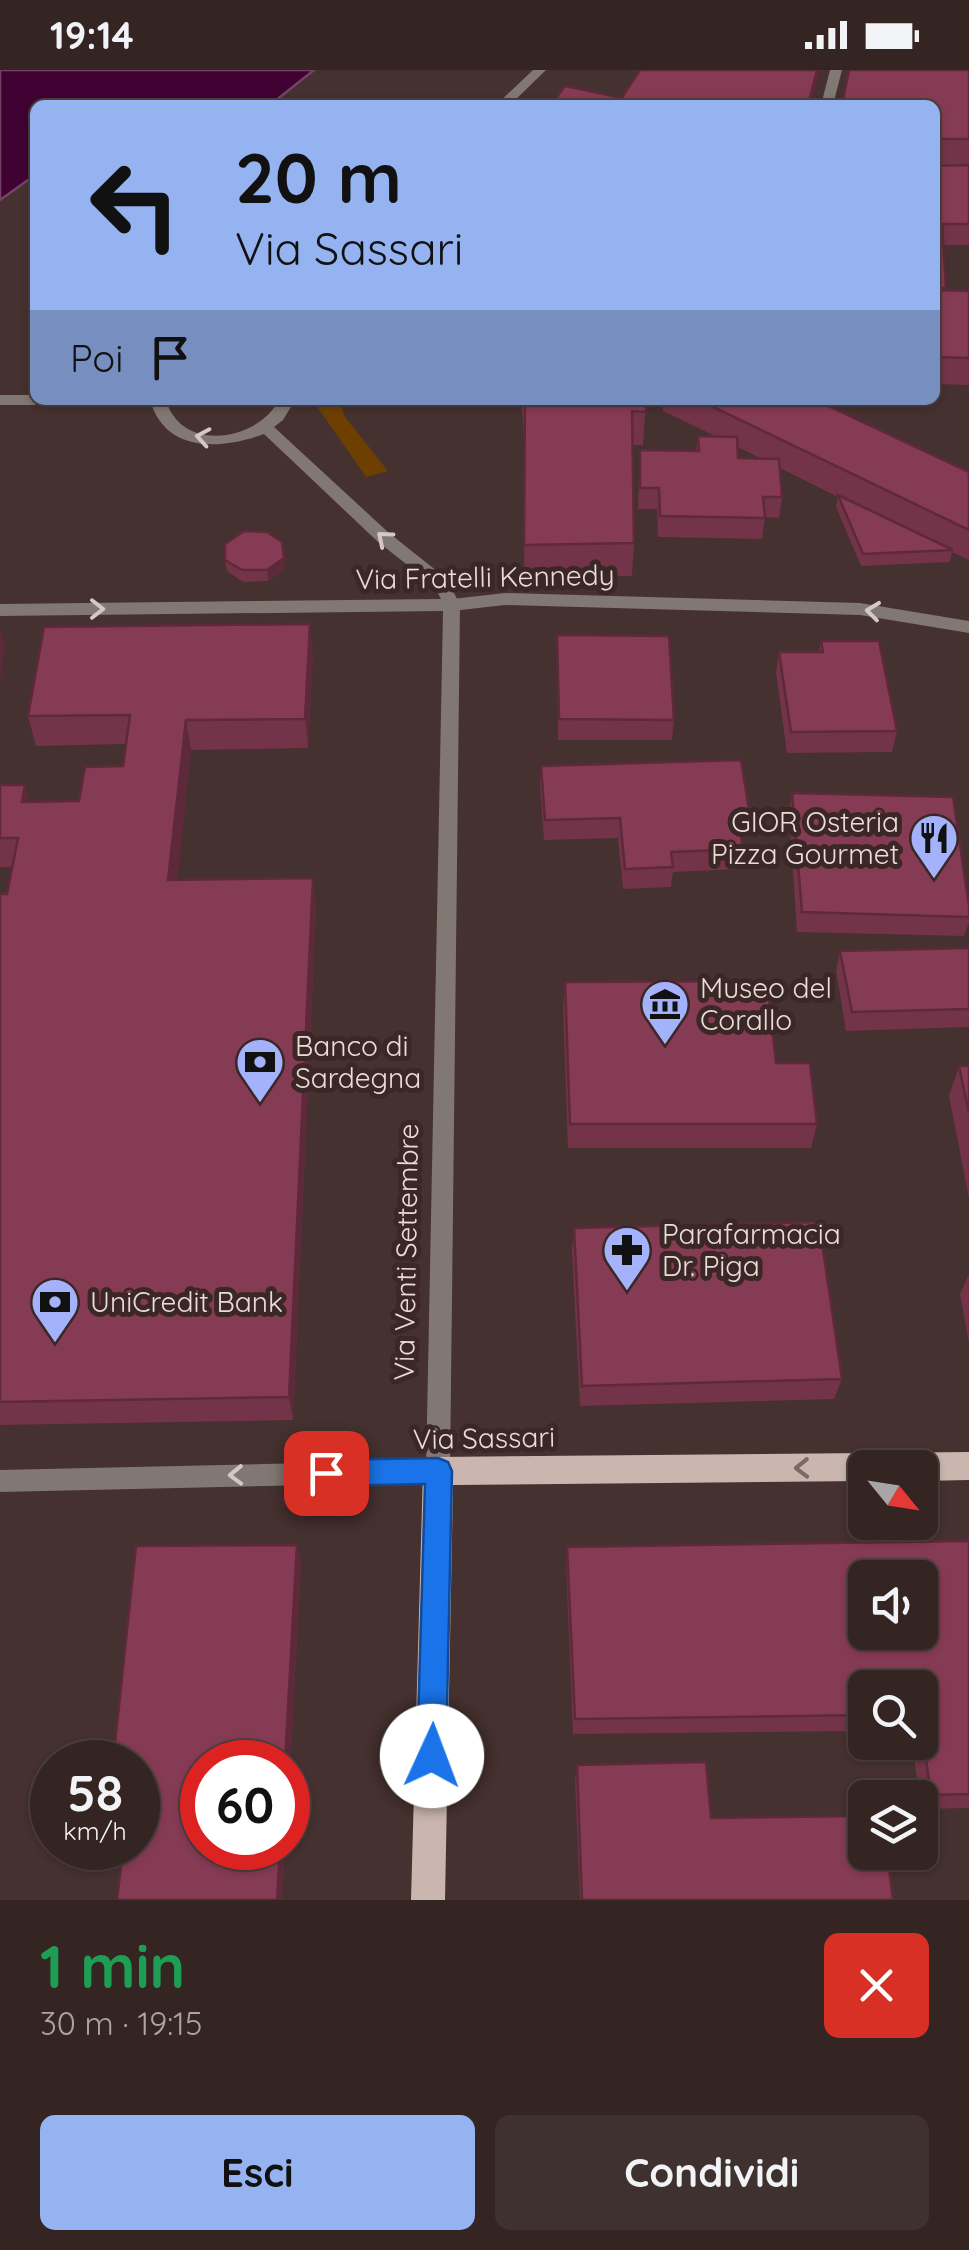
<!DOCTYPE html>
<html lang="it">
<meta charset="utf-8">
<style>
:root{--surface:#342523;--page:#3f3130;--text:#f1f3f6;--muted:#a9a5a6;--line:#4e4241;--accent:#95b2f1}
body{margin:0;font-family:Quicksand,sans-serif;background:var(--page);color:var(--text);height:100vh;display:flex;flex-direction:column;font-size:38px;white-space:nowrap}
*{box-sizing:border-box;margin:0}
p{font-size:32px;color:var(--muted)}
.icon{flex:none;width:55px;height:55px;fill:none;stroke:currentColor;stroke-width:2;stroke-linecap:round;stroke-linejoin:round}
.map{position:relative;height:1830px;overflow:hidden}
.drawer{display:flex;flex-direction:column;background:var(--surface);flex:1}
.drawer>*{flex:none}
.top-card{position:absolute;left:30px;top:30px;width:910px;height:305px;border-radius:15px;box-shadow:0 2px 8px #0004,0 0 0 2px var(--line);background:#95b2f1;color:#111;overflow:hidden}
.needle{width:65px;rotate:120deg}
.buttons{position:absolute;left:848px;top:1380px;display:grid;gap:20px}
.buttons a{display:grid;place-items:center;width:90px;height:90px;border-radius:15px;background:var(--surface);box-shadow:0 2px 8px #0004,0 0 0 2px var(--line);font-size:50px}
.speed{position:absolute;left:30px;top:1670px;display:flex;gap:20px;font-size:50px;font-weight:700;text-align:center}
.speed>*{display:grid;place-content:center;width:130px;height:130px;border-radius:50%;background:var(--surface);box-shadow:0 2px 8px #0004,0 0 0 2px var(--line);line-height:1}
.speed small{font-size:25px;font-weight:400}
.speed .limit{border:15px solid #d22;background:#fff;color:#111}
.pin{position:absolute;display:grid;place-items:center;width:85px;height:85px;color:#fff;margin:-42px;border-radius:20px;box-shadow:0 5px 15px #0006}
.me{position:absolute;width:110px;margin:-55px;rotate:2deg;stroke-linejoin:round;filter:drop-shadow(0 0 8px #0008)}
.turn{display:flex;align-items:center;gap:35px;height:210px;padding:0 40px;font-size:45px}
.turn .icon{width:130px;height:130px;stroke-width:2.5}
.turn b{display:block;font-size:70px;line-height:85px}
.then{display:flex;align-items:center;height:95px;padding:0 40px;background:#0003;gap:20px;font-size:38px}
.round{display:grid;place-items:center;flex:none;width:105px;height:105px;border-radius:15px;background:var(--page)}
.headline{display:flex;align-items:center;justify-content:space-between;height:170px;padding:0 40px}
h1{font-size:60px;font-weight:700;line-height:75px;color:#1e9e55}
.primary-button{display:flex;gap:20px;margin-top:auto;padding:20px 40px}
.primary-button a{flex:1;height:115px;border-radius:15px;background:var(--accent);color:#111;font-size:40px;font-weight:700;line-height:115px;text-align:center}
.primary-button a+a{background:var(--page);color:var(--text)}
.status{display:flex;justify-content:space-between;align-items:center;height:70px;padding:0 50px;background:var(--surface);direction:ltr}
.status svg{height:28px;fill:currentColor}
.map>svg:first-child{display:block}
.green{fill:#6d3f00}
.water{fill:#400232;stroke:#734365;stroke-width:2.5}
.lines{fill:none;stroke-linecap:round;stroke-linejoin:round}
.pedestrian{fill:#817773;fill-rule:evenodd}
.minor{fill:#817773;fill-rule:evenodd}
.tertiary{fill:#817773;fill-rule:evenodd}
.primary{fill:#cab6ae;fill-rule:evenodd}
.wall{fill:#733348;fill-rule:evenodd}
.shaded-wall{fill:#5e293b}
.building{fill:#863b54;stroke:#5e293b;stroke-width:2.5;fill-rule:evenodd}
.oneway{stroke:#d4c8c6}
.oneway2{stroke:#7b6763}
.route{fill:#1a73e8;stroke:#114b97;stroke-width:2.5}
.labels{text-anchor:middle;stroke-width:10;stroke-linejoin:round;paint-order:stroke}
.street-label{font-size:28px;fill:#e9dcdb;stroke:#3a2726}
.poi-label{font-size:28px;fill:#e9dcdb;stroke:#3a2726;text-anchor:start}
</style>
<div class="status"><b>19:14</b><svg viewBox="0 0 49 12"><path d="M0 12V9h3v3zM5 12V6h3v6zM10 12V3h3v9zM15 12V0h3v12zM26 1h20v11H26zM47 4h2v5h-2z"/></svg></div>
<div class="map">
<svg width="969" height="1830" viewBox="0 0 969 1830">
<rect width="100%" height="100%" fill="#45312f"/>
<!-- green -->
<path class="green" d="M 340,332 L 345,347 L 388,401 L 366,407 L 316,335 Z"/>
<!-- water -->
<path class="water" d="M 0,0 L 314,0 L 270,35 L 35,35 L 35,105 L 0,130 Z"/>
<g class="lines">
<!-- pedestrian -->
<path class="pedestrian" d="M 533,0 L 546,0 L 510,35 L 496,35 Z
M 830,0 L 842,0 L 833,35 L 821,35 Z
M 505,523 L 860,533 L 969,551 L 969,563 L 860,545 L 505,535 L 452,541 L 444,535 L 452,529 Z"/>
<!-- minor -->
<path class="minor" d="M 438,1390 L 446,1393 L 450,1401 L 446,1409 L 438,1412 L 0,1422 L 0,1400 Z"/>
<!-- tertiary -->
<path class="tertiary" d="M 0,325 L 35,325 L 35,330 L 43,330 L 35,335 L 0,335 Z
M 150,330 L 166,330 C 181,383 257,372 279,330 L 295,330 L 283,350 L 274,357 L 389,463 L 447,509 L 460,535 L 450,1401 L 446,1409 L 438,1412 L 430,1409 L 426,1401 L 443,541 L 0,546 L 0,534 L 441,529 L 434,516 L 377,471 L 264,364 C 220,380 165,383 150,330 Z"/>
<!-- primary -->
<path class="primary" d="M 969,1382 L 969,1410 L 920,1411 L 920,1398 L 865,1398 L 865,1411 L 453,1415 L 445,1830 L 411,1830 L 423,1401 L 427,1391 L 438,1387 Z"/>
</g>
<!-- wall -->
<path class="wall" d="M 969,0 L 969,95 L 935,95 L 935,35 Z
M 969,95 L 969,175 L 943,175 L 946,220 L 969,221 L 969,315 L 935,314 L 935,96 Z
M 521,330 L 646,330 L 643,375 L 633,375 L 634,473 L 632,506 L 524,508 L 525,375 Z
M 661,330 L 816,330 L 969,402 L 969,490 L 952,482 L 950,492 L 861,496 L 836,437 L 838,427 L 780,398 L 782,427 L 779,448 L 765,447 L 762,469 L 658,467 L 657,439 L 638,439 L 640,380 L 696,381 L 698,366 L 715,366 L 663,341 ZM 738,377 L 760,388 L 738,388 Z
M 225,490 L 285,499 L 268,511 L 243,512 L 227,501 Z
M 557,565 L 674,650 L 672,670 L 558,670 Z
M 821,571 L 897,661 L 892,682 L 787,683 L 776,602 L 779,582 L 819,582 Z
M 313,584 L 308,678 L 191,680 L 177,810 L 313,808 L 316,837 L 293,1350 L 0,1355 L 0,824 L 7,824 L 12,797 L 0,797 L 0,715 L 30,732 L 79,731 L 123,696 L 126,674 L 36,676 L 28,646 Z
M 541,696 L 750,746 L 747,766 L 741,766 L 743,779 L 739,799 L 673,802 L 671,817 L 623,819 L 618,768 L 544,770 L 540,716 Z
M 792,723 L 969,836 L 969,852 L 964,866 L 797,862 L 789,743 Z
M 969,878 L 969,957 L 846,961 L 836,901 L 840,881 Z
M 565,912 L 776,993 L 817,1054 L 811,1078 L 568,1078 L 563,937 Z
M 959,996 L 969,996 L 969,1128 L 949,1026 Z
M 574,1158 L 842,1309 L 834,1329 L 580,1336 L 572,1181 Z
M 969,1204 L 969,1273 L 960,1224 Z
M 969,1471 L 969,1738 L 921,1739 L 912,1672 L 920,1672 L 920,1618 L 865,1618 L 865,1661 L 573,1664 L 566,1495 L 567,1477 Z
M 297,1475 L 301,1493 L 288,1737 L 288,1692 L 202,1778 L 285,1778 L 282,1830 L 121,1790 L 113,1790 L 104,1778 Z
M 577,1695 L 711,1748 L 893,1830 L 580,1830 L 575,1710 Z"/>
<!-- shaded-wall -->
<path class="shaded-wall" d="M 817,0 L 820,0 L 811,35 L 808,35 Z
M 284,488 L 285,499 L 268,511 L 267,500 Z
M 310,554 L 313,584 L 308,678 L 305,649 Z
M 0,559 L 5,578 L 0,612 Z
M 186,650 L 191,680 L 174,839 L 168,810 Z
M 25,715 L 34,744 L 22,732 Z
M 313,808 L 316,837 L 293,1350 L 289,1327 Z
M 297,1475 L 301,1493 L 288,1737 L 288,1692 L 285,1692 Z
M 280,1778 L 285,1778 L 282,1830 L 277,1830 Z"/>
<!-- building -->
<path class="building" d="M 640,0 L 817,0 L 808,35 L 617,35 Z
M 849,0 L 969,0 L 969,69 L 935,69 L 935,35 L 842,35 Z
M 565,16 L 622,28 L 617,35 L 551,35 Z
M 969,95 L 969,154 L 942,154 L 946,218 L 935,218 L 935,96 Z
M 935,220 L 969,221 L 969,288 L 935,287 Z
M 525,330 L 646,330 L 646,342 L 632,341 L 634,473 L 524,475 Z
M 699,330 L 816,330 L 969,402 L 969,460 Z
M 698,366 L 737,367 L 738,388 L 779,389 L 782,427 L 763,427 L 765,448 L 660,446 L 659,418 L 640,418 L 640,380 L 699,381 Z
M 838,425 L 953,480 L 863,484 Z
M 244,461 L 267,462 L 282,472 L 284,488 L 267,500 L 242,500 L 225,490 L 225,474 Z
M 310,554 L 305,649 L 186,650 L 168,810 L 313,808 L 289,1327 L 0,1332 L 0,824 L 7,824 L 18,768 L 0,768 L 0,715 L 25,715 L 22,732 L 79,731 L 85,697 L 123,696 L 130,645 L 28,646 L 44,557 Z
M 557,565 L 669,566 L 674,650 L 559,649 Z
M 821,571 L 879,571 L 897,661 L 791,662 L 779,582 L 823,582 Z
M 741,690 L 750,746 L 738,747 L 743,779 L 671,782 L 673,797 L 625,799 L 620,748 L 545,750 L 541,696 Z
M 792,723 L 953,727 L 969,836 L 969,847 L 802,842 Z
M 969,878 L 969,939 L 852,942 L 840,881 Z
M 767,911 L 776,993 L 810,993 L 817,1054 L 570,1054 L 565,912 Z
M 959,996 L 969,996 L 969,1043 Z
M 819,1152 L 842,1309 L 582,1316 L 574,1158 Z
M 969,1471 L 969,1724 L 931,1725 L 920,1647 L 920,1618 L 865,1618 L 865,1645 L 575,1649 L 567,1477 ZM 865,1508 L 920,1508 L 920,1562 L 865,1562 Z
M 297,1475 L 285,1692 L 202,1692 L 202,1778 L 280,1778 L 277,1830 L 117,1830 L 123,1778 L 112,1778 L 138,1778 L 138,1692 L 113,1692 L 136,1476 Z
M 706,1692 L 711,1748 L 865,1746 L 865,1782 L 887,1782 L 893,1830 L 582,1830 L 577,1695 Z"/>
<!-- one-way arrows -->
<defs><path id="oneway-chevron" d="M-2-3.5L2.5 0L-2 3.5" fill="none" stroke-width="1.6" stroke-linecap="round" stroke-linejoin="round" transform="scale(2.5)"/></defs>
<g class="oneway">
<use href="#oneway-chevron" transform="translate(203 367) rotate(-170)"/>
<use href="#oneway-chevron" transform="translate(384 468) rotate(-140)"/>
<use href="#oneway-chevron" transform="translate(97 539)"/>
<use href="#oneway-chevron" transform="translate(873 541) rotate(-173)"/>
<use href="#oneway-chevron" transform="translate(236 1405) rotate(179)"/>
</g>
<use class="oneway2" href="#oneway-chevron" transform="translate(802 1398) rotate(179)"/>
<!-- route -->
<path class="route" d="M 438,1388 L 448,1392 L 452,1401 L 446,1686 L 442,1697 L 432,1701 L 421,1697 L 417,1686 L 425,1414 L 326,1416 L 317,1412 L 313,1403 L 317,1394 L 326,1390 Z"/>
<!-- icons -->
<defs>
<g id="restaurant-pin" transform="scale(2.5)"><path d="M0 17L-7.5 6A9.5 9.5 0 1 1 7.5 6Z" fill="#a4b2fc" stroke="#3a2726"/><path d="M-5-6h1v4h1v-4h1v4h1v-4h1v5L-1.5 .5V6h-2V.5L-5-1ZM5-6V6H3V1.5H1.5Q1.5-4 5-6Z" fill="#111"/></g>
<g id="museum-pin" transform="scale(2.5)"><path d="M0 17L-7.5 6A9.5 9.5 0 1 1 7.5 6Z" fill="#a4b2fc" stroke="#3a2726"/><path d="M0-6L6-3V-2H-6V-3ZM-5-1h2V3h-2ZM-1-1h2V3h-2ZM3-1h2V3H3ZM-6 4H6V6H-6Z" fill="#111"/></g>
<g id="bank-pin" transform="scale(2.5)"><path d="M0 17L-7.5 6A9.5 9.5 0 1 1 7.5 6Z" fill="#a4b2fc" stroke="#3a2726"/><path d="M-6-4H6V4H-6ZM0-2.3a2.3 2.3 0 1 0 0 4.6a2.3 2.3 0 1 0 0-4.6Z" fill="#111"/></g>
<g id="pharmacy-pin" transform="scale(2.5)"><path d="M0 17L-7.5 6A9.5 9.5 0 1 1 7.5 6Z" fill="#a4b2fc" stroke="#3a2726"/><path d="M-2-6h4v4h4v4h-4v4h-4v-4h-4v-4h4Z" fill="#111"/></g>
</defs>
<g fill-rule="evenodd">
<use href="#restaurant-pin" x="934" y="768"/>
<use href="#museum-pin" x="665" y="934"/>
<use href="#bank-pin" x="260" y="992"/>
<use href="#pharmacy-pin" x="627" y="1180"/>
<use href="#bank-pin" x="55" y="1232"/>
</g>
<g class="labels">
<!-- street labels -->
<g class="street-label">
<text transform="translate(485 507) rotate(-1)" y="10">Via Fratelli Kennedy</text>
<text transform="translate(406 1182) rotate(-89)" y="10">Via Venti Settembre</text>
<text transform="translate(484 1368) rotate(-1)" y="10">Via Sassari</text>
</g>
<!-- poi labels -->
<g class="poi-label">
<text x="899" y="762" text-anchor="end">GIOR Osteria<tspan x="899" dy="32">Pizza Gourmet</tspan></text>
<text x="700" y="928">Museo del<tspan x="700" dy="32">Corallo</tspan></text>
<text x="295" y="986">Banco di<tspan x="295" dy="32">Sardegna</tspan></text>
<text x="662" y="1174">Parafarmacia<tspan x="662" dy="32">Dr. Piga</tspan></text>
<text x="90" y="1242">UniCredit Bank</text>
</g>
</g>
</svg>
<div class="buttons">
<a><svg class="needle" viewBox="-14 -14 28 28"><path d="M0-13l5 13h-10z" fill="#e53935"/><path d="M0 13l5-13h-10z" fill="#a9a5a6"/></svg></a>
<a><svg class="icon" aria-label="sound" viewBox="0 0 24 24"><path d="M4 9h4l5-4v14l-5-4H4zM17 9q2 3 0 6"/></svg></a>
<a><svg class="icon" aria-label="search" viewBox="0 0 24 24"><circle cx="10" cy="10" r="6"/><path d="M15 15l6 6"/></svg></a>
<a><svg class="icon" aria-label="layers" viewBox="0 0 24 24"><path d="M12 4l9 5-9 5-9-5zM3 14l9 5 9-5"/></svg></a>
</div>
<div class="speed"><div>58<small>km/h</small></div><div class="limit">60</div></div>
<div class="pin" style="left:326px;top:1403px;background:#d93025"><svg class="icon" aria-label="arrive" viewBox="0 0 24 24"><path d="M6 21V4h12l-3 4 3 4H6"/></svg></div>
<svg class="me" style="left:432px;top:1686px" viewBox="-20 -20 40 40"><circle r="19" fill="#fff"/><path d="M0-13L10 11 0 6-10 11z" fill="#1a73e8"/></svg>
<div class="top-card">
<div class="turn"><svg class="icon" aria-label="left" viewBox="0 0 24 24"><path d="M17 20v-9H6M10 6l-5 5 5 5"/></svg><div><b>20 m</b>Via Sassari</div></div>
<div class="then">Poi<svg class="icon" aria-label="arrive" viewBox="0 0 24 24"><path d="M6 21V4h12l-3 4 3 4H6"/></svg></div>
</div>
</div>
<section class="drawer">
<div class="headline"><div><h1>1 min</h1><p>30 m · 19:15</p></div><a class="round" style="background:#d93025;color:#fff"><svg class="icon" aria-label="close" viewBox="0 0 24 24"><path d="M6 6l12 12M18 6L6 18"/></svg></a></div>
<div class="primary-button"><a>Esci</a><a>Condividi</a></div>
</section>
